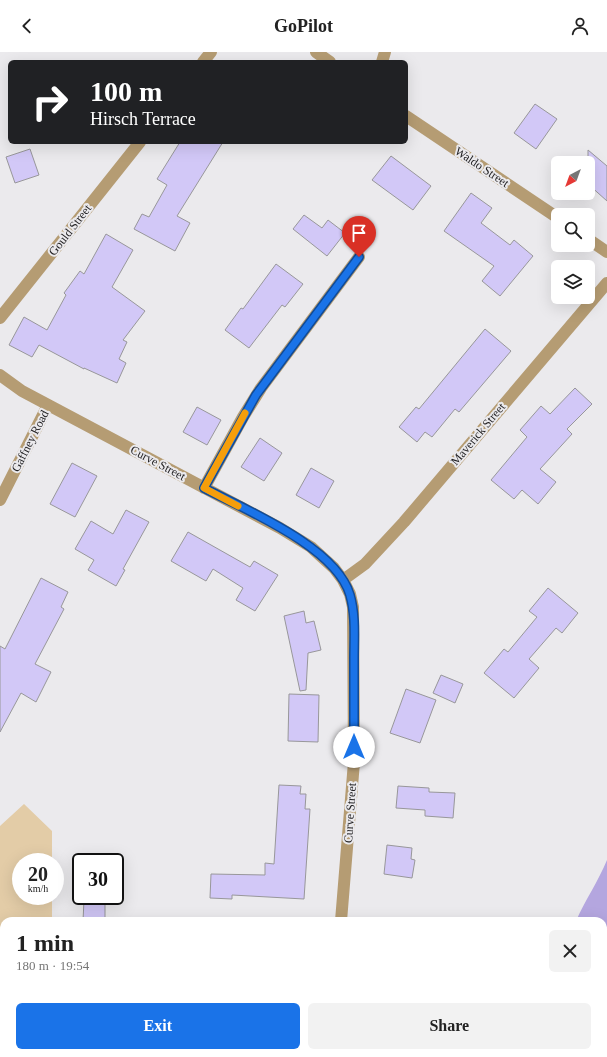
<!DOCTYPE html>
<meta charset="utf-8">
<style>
:root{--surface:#fff;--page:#f2f2f2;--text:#222;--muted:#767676;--accent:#1a73e8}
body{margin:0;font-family:"Times New Roman",serif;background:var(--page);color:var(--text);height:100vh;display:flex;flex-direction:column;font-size:15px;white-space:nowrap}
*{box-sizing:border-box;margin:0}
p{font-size:13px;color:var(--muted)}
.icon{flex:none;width:22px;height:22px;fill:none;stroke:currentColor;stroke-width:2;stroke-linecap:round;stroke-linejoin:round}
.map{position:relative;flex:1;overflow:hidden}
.details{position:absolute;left:0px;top:865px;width:607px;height:140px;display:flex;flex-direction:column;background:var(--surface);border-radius:12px 12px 0 0;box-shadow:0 4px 16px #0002}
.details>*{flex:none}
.top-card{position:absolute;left:8px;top:8px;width:400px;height:84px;border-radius:6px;box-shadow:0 4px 16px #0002;background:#202124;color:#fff;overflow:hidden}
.needle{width:26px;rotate:221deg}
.buttons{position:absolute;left:551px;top:104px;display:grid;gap:8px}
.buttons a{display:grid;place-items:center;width:44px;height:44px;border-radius:6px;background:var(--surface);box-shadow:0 4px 16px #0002;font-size:20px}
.speed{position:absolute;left:12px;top:801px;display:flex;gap:8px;font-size:20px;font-weight:700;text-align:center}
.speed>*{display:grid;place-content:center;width:52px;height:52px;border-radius:50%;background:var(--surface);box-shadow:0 4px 16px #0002;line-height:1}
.speed small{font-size:10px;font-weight:400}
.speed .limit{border:2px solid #111;border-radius:6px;background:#fff;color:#111}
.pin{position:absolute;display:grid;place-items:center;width:34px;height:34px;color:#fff;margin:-41px -17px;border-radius:50% 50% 50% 0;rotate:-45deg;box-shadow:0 0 4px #0007}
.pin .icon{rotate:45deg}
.me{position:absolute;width:44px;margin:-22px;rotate:0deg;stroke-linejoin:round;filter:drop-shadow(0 0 3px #0008)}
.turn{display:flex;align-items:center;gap:14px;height:84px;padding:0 16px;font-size:18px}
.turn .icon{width:52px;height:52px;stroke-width:2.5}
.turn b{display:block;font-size:28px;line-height:34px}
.round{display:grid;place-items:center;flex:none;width:42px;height:42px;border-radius:6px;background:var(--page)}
.head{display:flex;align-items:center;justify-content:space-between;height:68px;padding:0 16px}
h1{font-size:24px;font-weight:800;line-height:30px}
.button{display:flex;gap:8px;margin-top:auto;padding:8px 16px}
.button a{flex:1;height:46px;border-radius:6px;background:var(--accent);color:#fff;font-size:16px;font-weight:800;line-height:46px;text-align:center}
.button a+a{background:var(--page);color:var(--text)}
header{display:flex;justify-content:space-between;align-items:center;height:52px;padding:0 16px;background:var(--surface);font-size:18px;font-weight:800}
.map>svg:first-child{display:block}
.green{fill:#e3cca7}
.water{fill:#b4a6df}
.building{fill:#d2c8f7;stroke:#98979a}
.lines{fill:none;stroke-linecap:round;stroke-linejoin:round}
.street{stroke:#b59c73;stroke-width:12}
.route-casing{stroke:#114b97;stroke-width:10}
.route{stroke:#1a73e8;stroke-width:7}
.slow{stroke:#f59e0b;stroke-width:7}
.labels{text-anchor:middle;stroke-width:4;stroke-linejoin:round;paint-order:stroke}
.street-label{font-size:12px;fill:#242325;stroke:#ebeaed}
</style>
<header><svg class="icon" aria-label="back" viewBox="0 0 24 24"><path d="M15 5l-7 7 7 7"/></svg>GoPilot<svg class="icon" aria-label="person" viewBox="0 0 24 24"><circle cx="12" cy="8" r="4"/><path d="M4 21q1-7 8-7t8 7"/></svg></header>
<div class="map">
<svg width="607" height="1005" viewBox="0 0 607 1005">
<rect width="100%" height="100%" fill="#ebeaed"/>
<!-- green -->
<path class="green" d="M 24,752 L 52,779 L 52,810 L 21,810 L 21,844 L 52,844 L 52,869 L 4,869 L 4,1001 L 51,1001 L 51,1005 L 0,1005 L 0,774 Z"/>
<!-- water -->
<path class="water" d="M 607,808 L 607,903 L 603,913 L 603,869 L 576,869 C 585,848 598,830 607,808 Z"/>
<!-- building -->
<path class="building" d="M 535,52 L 557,67 L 536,97 L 514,81 Z
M 180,90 L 223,90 L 177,164 L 190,171 L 175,199 L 134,177 L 142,162 L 149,165 L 167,133 L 157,127 Z
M 30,97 L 39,123 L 15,131 L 6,105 Z
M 588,98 L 607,114 L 607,149 L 588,132 Z
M 391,104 L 431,134 L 413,158 L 372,128 Z
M 471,141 L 492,156 L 481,171 L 510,193 L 514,188 L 533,204 L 500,244 L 482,229 L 494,214 L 444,179 Z
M 304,163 L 322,176 L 328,168 L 345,181 L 327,204 L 293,177 Z
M 106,182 L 133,198 L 112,235 L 145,259 L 123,288 L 127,290 L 119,307 L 126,311 L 117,331 L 84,316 L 84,317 L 39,293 L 32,305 L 9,293 L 24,265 L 47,278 L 66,243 L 64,241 L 80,219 L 84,222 Z
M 276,212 L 303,232 L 285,255 L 282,253 L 249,296 L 225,278 L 241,256 L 243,257 Z
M 485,277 L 511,299 L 459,360 L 455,357 L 432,385 L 425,380 L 417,390 L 399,375 L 416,355 L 419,357 Z
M 575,336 L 592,352 L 567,377 L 572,382 L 540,417 L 556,430 L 538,452 L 522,438 L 514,447 L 491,428 L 527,385 L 520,378 L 541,354 L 550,362 Z
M 197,355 L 221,368 L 207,393 L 183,380 Z
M 260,386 L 282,401 L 264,429 L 241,415 Z
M 72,411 L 97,424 L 75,465 L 50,452 Z
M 311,416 L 334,429 L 319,456 L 296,443 Z
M 126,458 L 149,470 L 123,517 L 125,518 L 116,534 L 88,518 L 94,508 L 75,497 L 91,469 L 113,482 Z
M 188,480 L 250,515 L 254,509 L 278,523 L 255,559 L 236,548 L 243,536 L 213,517 L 206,529 L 171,509 Z
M 41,526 L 68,540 L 61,555 L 64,557 L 35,612 L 51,620 L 36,650 L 21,641 L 0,680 L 0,594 L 5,597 Z
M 548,536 L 578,561 L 562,581 L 556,576 L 529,607 L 539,616 L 514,646 L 484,621 L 504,597 L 508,600 L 537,565 L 529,559 Z
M 304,559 L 306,571 L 314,569 L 321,598 L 308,601 L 306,638 L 300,639 L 284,564 Z
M 441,623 L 463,632 L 455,651 L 433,641 Z
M 406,637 L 436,648 L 420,691 L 390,681 Z
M 289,642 L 319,643 L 318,690 L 288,689 Z
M 279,733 L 301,734 L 300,742 L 306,742 L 305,757 L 310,757 L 304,847 L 232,843 L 232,847 L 210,846 L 211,822 L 265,823 L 265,811 L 274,812 Z
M 398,734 L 429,736 L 429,740 L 455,741 L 453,766 L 425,764 L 425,758 L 396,756 Z
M 387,793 L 412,796 L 411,807 L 415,808 L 412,826 L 384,822 Z
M 84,848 L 105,849 L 105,869 L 83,869 Z"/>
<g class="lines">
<!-- street -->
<path class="street" d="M 316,0 L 330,10
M 203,10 L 211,0
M 382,10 L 385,0
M 406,64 L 558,166
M 588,187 L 607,200
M 0,266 L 140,90
M 0,323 L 22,339 L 280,476 L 311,495 L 334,516 L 343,528 L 350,542 L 353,555 L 354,710 L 341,869
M 204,436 L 243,365 L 261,336 L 359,205
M 0,448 L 48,353
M 343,528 L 365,512 L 404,470 L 607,231
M 336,1005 L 337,1001"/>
</g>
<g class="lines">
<!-- route casing -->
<g class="route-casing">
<path id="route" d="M 354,695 C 354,665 354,636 354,607 C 354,586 356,564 350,543 C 336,495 246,458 204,436 L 256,343 L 359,205"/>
</g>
<!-- route -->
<use href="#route" class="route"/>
<!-- slow -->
<path class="slow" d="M 238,454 L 204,436 L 245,361"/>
</g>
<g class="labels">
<!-- street labels -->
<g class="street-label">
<text transform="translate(482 115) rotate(34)" y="4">Waldo Street</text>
<text transform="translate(70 178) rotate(-52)" y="4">Gould Street</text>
<text transform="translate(478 382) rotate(-50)" y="4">Maverick Street</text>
<text transform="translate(30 389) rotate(-63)" y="4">Gaffney Road</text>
<text transform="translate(158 411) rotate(28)" y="4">Curve Street</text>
<text transform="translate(350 761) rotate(-86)" y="4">Curve Street</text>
</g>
</g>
</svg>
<div class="buttons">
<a><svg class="needle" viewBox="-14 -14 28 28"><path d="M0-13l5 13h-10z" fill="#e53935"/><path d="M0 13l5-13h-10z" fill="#767676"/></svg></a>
<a><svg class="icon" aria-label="search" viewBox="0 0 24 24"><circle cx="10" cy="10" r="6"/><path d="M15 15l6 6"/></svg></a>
<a><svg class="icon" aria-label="layers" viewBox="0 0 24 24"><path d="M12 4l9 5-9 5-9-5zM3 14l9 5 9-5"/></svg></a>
</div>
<div class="speed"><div>20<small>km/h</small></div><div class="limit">30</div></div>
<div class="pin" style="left:359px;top:205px;background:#d93025"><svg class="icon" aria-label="arrive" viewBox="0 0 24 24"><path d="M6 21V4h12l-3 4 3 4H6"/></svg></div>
<svg class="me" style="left:354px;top:695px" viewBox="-20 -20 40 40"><circle r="19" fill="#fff"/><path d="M0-13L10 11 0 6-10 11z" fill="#1a73e8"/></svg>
<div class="top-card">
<div class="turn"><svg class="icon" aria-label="right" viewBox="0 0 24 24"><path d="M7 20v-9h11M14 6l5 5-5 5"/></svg><div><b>100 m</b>Hirsch Terrace</div></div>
</div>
<section class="details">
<div class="head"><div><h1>1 min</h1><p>180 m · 19:54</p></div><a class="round"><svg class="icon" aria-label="close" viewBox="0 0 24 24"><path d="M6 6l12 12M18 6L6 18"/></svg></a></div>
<div class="button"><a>Exit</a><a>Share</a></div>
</section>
</div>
